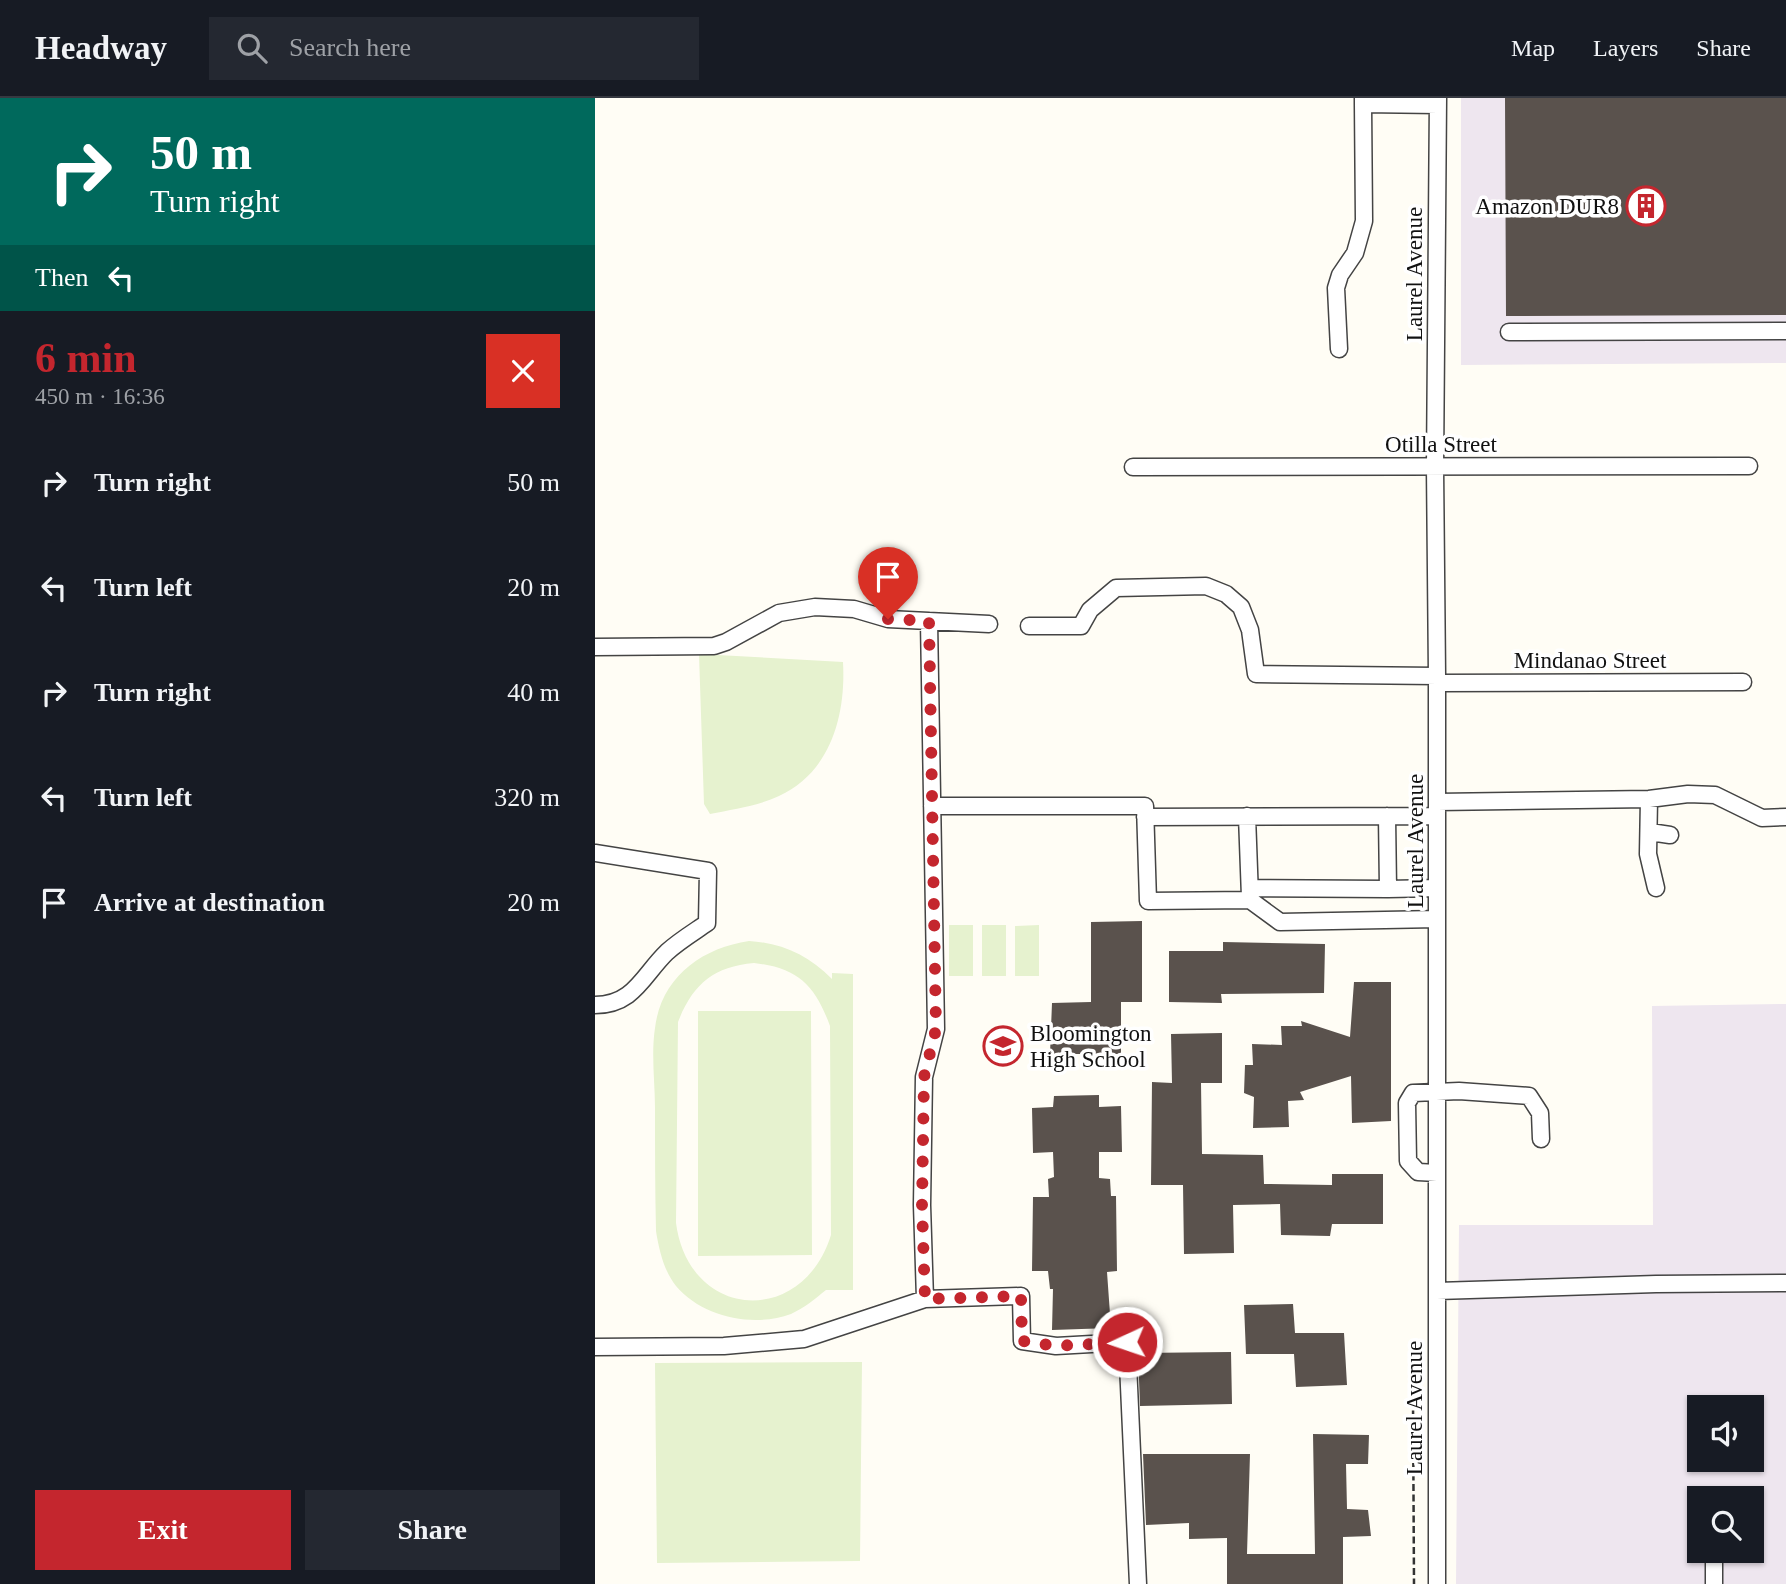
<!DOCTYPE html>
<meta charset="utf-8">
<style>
:root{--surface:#171b24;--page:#242831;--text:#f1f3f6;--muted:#9ea1a6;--line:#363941;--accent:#c4262e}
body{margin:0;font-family:Georgia,serif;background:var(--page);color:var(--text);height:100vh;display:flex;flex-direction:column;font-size:26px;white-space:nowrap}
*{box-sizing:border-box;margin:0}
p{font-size:23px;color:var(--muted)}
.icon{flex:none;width:38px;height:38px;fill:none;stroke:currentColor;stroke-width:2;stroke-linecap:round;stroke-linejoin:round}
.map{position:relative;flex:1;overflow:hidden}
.details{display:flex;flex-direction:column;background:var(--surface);width:595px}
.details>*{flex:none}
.banner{background:#00695c;color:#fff;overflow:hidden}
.fabs{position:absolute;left:1092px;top:1297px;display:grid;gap:14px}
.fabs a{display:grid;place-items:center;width:77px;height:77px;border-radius:0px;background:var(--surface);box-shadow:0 2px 5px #0004;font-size:35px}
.pin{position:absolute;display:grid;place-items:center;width:60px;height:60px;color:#fff;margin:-72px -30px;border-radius:50% 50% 50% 0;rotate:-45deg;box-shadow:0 0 7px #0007}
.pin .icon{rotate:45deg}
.me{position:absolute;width:77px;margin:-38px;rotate:267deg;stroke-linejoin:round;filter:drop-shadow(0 0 5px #0008)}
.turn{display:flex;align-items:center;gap:24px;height:147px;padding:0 35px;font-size:32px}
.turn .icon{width:91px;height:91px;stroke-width:2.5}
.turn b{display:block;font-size:49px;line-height:60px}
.then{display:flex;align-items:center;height:66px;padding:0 35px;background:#0003;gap:14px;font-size:26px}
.round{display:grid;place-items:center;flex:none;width:74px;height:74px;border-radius:0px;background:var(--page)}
.overview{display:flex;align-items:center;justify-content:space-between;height:119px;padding:0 35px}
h1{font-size:42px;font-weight:800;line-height:52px;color:var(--accent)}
.cta{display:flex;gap:14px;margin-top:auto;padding:14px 35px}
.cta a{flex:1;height:80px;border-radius:0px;background:var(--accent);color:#fff;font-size:28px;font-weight:800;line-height:80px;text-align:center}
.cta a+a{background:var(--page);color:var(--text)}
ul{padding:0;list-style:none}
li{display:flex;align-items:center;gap:21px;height:105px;padding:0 35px}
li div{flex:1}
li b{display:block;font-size:26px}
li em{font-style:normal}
header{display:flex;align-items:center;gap:42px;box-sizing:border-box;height:98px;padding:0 35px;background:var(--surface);border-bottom:2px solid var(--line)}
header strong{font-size:33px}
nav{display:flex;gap:38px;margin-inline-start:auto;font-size:24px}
.search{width:490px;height:63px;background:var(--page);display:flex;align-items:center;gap:18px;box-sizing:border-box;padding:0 24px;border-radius:0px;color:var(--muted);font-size:26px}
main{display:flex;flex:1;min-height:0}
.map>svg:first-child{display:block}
.industrial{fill:#eee6ef;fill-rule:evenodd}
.pitch{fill:#e6f2cf;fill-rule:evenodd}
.building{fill:#5a524d}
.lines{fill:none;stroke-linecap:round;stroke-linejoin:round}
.minor-casing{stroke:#444;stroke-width:19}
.path{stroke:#333;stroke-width:2.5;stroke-dasharray:7 3.5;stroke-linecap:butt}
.minor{stroke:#fff;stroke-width:16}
.route{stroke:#c4262e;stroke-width:12;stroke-dasharray:0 21.6}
.labels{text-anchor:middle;stroke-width:7;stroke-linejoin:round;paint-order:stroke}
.poi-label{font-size:23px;fill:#111;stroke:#fff;text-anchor:end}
.street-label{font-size:23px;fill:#111;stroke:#fff}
</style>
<header>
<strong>Headway</strong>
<div class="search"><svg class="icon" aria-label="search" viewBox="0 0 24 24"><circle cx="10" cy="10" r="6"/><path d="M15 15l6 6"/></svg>Search here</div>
<nav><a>Map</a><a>Layers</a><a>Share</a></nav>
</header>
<main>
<section class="details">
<div class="banner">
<div class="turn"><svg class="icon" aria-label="right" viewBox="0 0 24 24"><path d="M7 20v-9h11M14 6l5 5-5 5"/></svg><div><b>50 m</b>Turn right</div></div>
<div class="then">Then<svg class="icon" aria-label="left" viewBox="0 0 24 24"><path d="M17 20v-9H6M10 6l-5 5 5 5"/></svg></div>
</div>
<div class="overview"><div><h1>6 min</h1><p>450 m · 16:36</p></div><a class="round" style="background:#d93025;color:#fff"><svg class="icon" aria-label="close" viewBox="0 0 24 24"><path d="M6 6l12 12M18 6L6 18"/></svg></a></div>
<ul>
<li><svg class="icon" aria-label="right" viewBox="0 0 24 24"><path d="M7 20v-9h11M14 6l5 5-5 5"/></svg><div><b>Turn right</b></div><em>50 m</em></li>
<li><svg class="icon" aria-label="left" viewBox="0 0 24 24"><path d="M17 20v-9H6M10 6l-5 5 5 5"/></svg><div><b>Turn left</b></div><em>20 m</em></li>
<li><svg class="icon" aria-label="right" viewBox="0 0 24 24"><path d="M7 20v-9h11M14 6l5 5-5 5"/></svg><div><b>Turn right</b></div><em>40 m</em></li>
<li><svg class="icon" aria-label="left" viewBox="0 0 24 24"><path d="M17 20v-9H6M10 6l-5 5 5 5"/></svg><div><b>Turn left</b></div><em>320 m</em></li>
<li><svg class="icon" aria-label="arrive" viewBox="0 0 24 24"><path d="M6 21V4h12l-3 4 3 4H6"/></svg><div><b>Arrive at destination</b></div><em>20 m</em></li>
</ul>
<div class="cta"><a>Exit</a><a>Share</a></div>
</section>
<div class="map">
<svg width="1191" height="1486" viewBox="0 0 1191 1486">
<rect width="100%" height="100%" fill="#fffdf5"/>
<!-- industrial -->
<path class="industrial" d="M 866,0 L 1191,0 L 1191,265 L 866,267 Z
M 1191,906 L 1191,1486 L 861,1486 L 864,1127 L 1058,1127 L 1057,908 ZM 1104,1309 L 1157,1309 L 1157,1362 L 1104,1362 ZM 1104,1400 L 1157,1400 L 1157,1452 L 1104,1452 Z"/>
<!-- pitch -->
<path class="pitch" d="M 104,556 L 248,564 C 251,617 236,674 184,698 C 163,708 138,711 115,716 L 109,706 Z
M 378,827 L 378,878 L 354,878 L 354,827 Z
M 411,827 L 411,878 L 387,878 L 387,827 Z
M 444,827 L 444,878 L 420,878 L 420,828 Z
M 154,843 C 187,845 213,857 237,881 L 237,875 L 258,876 L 258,1192 L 231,1192 C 220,1201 209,1210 196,1216 C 158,1230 107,1219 81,1188 C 69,1173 64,1152 61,1133 C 60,1092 60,1051 60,1010 C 60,985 56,956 60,930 C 66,880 106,850 154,843 ZM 159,865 C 203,870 220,887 235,928 L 236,1137 C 207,1230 94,1222 81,1125 L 83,924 C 98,886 118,869 159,865 Z
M 103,913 L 216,913 L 217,1157 L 103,1158 Z
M 267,1264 L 265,1463 L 62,1465 L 60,1265 Z"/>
<!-- building -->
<path class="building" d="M 910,0 L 1191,0 L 1191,217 L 911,218 Z
M 547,823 L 547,904 L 526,904 L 526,956 L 455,956 L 457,905 L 496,904 L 496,824 Z
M 628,844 L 730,846 L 729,895 L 626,896 L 627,905 L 574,904 L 574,853 L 628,853 Z
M 759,884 L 796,884 L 796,1023 L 757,1025 L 756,978 L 705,994 L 709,1002 L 693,1003 L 694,1029 L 658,1030 L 659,999 L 649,995 L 650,967 L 658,967 L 657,946 L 687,947 L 686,928 L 707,928 L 706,923 L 755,939 Z
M 627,935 L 627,985 L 606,985 L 607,1056 L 668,1057 L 669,1086 L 737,1087 L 737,1076 L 788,1076 L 788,1126 L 737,1126 L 735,1138 L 686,1137 L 685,1106 L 638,1107 L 639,1155 L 589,1156 L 588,1087 L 556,1087 L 557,984 L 577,985 L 576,936 Z
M 504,997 L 504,1009 L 526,1008 L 527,1054 L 504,1054 L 504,1080 L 515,1081 L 516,1098 L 521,1098 L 522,1173 L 512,1174 L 516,1230 L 457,1232 L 458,1191 L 455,1191 L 453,1173 L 437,1173 L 438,1099 L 454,1099 L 453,1081 L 459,1079 L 458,1054 L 438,1055 L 437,1010 L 458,1009 L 459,998 Z
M 698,1206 L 700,1235 L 749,1235 L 752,1287 L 701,1289 L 699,1256 L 651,1256 L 649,1207 Z
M 636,1254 L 637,1306 L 545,1308 L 543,1255 Z
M 718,1336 L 774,1337 L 773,1366 L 751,1366 L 752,1411 L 773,1412 L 776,1438 L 748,1439 L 748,1486 L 632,1486 L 632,1440 L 594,1441 L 594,1425 L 551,1427 L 548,1356 L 655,1356 L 652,1456 L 720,1456 Z"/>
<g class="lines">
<!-- minor casing -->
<g class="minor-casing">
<path id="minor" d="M 768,0 L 768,6 L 843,7
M 914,234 L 1191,233
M 744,251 L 741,190 L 745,177 L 760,155 L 769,123 L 768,6
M 538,369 L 1154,368
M 334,523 L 341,931 L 329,979 L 327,1107 L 330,1201 L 426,1198 L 427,1243 L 461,1248 L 532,1244 L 543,1486
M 434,528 L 486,528 L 495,512 L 521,490 L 611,488 L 631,496 L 646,509 L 655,532 L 661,576 L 842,578
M 0,549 L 119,548 L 131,544 L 184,515 L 220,509 L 259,511 L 293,521 L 394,526
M 842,585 L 1148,584
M 1054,701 L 1053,756 L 1061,790
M 842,704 L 1054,701 L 1093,696 L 1120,697 L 1167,720 L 1191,719
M 337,708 L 550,708 L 553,803 L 655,802 L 685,824 L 842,821
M 652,718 L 655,799
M 792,718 L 793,791 L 842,790
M 550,719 L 842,718
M 1055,734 L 1075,737
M 0,755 L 113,773 L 112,825 C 99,834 84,843 72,854 C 48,877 39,907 0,907
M 655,790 L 793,791
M 842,1075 L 823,1074 L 813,1063 L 812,1005 L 818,995 L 864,993 L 934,998 L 945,1015 L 946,1041
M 842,1193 L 1061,1186 L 1191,1185
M 0,1249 L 129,1248 L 209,1241 L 330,1201
M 1119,1452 L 1119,1486
M 842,1486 L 842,578 L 840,369 L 843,0"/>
</g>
<!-- path -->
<path class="path" d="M 818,1302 L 819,1486"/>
<!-- minor -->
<use href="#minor" class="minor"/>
</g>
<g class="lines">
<!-- route -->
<path class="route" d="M 293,521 L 334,523 L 341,931 L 329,979 L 327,1107 L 330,1201 L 426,1198 L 427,1243 L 461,1248 L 532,1244"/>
</g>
<!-- icons -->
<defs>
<g id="building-ring" transform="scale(2.0125)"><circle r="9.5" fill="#fff" stroke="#c4262e" stroke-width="1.5"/><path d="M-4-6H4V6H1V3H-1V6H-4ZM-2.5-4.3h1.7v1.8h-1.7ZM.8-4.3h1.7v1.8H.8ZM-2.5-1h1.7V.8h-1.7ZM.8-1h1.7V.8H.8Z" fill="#c4262e"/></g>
<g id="school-ring" transform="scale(2.0125)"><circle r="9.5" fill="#fff" stroke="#c4262e" stroke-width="1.5"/><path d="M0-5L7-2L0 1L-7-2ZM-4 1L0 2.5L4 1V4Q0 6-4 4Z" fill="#c4262e"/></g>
</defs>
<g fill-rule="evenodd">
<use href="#building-ring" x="1051" y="108"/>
<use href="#school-ring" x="408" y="948"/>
</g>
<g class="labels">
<!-- poi labels -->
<g class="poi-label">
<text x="1024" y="116">Amazon DUR8</text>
<text x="435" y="943" text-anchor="start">Bloomington<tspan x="435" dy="26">High School</tspan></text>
</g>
<!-- street labels -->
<g class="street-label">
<text transform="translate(819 176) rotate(-90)" y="8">Laurel Avenue</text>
<text x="846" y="354">Otilla Street</text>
<text x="995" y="570">Mindanao Street</text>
<text transform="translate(820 743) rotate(-90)" y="8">Laurel Avenue</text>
<text transform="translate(819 1310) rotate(-90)" y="8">Laurel Avenue</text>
</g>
</g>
</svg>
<div class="fabs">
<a><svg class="icon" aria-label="sound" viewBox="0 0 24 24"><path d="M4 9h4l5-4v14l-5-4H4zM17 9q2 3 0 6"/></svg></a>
<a><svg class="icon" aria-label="search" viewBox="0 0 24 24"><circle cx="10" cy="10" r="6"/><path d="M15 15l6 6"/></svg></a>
</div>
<div class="pin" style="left:293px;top:521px;background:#d93025"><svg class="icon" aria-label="arrive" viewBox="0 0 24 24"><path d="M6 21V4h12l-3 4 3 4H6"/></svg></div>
<svg class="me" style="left:532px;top:1244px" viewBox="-20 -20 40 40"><circle r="17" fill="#c4262e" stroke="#fff" stroke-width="3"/><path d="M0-11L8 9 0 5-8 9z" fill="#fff"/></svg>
</div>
</main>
